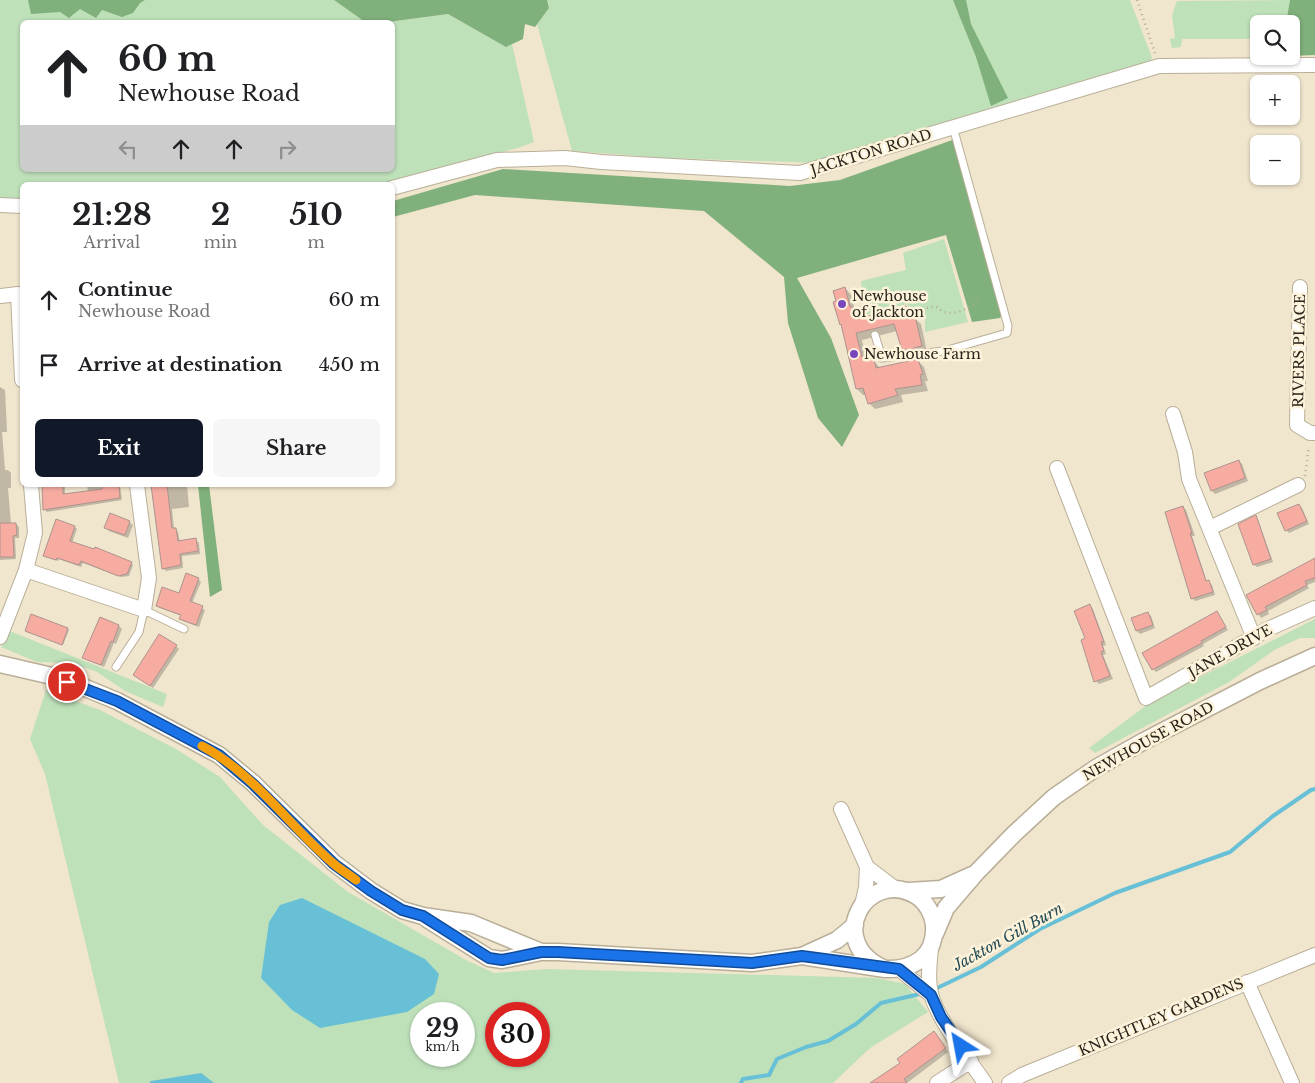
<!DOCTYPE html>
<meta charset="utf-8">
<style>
:root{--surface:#fff;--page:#f6f6f6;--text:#202124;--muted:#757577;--accent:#111827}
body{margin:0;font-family:"Libre Baskerville",serif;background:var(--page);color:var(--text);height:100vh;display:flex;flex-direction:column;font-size:19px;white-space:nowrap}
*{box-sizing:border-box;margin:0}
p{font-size:16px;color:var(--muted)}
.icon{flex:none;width:28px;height:28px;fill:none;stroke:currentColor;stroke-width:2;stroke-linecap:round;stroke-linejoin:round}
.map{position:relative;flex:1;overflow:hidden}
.side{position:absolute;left:20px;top:182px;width:375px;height:305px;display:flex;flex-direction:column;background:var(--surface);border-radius:8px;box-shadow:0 1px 4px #0004}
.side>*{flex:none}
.top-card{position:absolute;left:20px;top:20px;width:375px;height:152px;border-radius:8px;box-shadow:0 1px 4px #0004;background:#fff;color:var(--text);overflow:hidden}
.fabs{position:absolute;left:1250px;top:15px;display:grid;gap:10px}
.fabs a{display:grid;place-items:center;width:50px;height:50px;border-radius:8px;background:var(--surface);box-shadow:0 1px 4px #0004;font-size:25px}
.speed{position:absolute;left:410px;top:1002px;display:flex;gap:10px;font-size:25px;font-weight:700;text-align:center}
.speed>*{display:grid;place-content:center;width:65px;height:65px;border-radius:50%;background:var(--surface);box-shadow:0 1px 4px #0004;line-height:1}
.speed small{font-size:12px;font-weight:400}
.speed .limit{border:8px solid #d22;background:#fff;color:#111}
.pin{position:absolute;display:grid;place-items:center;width:42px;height:42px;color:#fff;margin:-21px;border:2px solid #fff;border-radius:50%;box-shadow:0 1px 5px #0007}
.me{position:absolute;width:55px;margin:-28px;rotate:326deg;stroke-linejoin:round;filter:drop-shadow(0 0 4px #0008)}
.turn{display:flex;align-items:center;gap:18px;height:105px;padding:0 15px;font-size:22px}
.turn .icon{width:65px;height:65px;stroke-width:2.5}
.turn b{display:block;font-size:35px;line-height:42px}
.lanes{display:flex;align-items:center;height:48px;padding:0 15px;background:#0003;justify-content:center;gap:25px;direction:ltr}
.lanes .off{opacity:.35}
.eta{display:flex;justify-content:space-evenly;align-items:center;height:85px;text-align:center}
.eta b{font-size:30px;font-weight:800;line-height:35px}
.primary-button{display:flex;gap:10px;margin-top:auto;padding:10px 15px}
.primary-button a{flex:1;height:58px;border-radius:8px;background:var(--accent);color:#fff;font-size:20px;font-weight:800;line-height:58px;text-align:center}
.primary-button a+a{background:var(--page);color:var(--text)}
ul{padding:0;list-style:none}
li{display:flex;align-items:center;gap:15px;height:65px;padding:0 15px}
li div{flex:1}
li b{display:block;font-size:19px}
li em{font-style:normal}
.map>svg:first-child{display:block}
.green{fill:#bee1ba;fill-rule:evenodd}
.forest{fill:#80b07b}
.water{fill:#67c0d6}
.shadow{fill:#0003}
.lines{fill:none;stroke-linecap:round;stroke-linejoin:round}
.stream{stroke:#67c0d6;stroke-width:4}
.building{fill:#f7aca2;stroke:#ae938f}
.service-casing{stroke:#b9af98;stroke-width:9}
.minor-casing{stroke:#b9af98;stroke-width:16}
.tertiary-casing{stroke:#b9af98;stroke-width:19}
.path{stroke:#b3aa97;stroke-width:2.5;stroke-dasharray:1 4;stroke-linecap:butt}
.service{stroke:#fff;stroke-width:7}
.minor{stroke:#fff;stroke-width:14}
.tertiary{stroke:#fff;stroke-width:16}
.route-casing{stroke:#114b97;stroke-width:12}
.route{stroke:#1a73e8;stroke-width:9}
.slow{stroke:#f59e0b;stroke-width:9}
.poi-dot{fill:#7a46be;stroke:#fdf2da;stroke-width:2}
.labels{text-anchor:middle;stroke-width:5;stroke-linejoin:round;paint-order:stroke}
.street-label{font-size:14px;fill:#28241b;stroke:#fdf2da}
.poi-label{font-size:14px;fill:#28241b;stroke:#fdf2da;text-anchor:start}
.water-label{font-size:15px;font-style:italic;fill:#244c56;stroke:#fdf2da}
</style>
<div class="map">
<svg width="1315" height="1083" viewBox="0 0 1315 1083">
<rect width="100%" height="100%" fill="#f0e5cd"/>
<!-- green -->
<path class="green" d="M 0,0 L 334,0 L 365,22 L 22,22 L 22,170 L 392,170 L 392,22 L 388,22 L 448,14 L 506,47 L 512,44 L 534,142 L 521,147 L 379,185 L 22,185 L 22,200 L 0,201 Z
M 547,0 L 1130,0 L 1152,58 L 1147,65 L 821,163 L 667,158 L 572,151 L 537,24 L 549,8 Z
M 1289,0 L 1296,4 L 1291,24 L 1259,24 L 1259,39 L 1182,39 L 1181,47 L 1172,48 L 1170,39 L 1175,38 L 1172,15 L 1177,1 Z
M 944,239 L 968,322 L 925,332 L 925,311 L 911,314 L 907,304 L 865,315 L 861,281 L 906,270 L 903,253 Z
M 1315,619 L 1315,638 L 1300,638 L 1276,649 L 1229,682 L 1095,753 L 1089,748 L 1151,702 Z
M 7,630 L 167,694 L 163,707 L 125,691 L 97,672 L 73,663 L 37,662 L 1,647 Z
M 46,690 L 100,710 L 176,749 L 220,777 L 263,825 L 348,892 L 466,960 L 494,973 L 546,969 L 877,978 L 905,984 L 928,1012 L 870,1048 L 833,1083 L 119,1083 L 45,774 L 30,739 ZM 421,1014 L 464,1014 L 464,1056 L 421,1056 ZM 496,1014 L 539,1014 L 539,1056 L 496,1056 Z"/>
<!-- forest -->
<path class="forest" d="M 28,0 L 145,0 L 140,3 L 133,13 L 122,17 L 102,10 L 96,18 L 80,9 L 69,18 L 60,12 L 31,14 Z
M 334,0 L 547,0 L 549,8 L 535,27 L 525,24 L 523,39 L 506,47 L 448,14 L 388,22 L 365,22 Z
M 953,0 L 966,0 L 971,24 L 1008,98 L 991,106 L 976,57 Z
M 1290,0 L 1315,0 L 1315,55 L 1291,56 L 1291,24 L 1286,24 Z
M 958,138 L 1006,306 L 1000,318 L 972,322 L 946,235 L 797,278 L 831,338 L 859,415 L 842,447 L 818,418 L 788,323 L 784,277 L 704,211 L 475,195 L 393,217 L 393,201 L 503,169 L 790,186 L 840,180 Z
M 198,485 L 209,485 L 222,590 L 210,597 Z"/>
<!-- water -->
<path class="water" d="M 302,898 L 425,959 L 439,974 L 434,994 L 407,1012 L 320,1028 L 292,1010 L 261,978 L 269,922 L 280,905 Z
M 201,1073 L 214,1083 L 149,1083 L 151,1081 Z"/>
<!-- shadow -->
<path class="shadow" d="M 845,288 L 851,295 L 855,311 L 860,320 L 906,308 L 912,314 L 913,317 L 921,324 L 927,352 L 909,356 L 903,350 L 897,331 L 862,340 L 867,362 L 873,360 L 880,368 L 918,361 L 924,367 L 928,381 L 925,381 L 928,391 L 901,395 L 903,402 L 875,409 L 869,403 L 866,395 L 863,395 L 857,389 L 843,327 L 841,324 L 835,303 L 838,302 Z
M 0,387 L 5,390 L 7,432 L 2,432 L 5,470 L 8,470 L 11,473 L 11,488 L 8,488 L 11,524 L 16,524 L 19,527 L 19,538 L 15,538 L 16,559 L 0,560 Z
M 1239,461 L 1242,464 L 1248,481 L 1215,494 L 1212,491 Z
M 43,485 L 65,485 L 65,495 L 88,492 L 87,485 L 120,485 L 122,500 L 47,512 L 45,510 Z
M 151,485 L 187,485 L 189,507 L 172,509 L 174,529 L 178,532 L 180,542 L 196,540 L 199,543 L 200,554 L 182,556 L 183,568 L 166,571 L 163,568 Z
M 1299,505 L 1302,508 L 1309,524 L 1289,533 L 1286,530 Z
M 1183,507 L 1186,510 L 1195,536 L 1192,536 L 1207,582 L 1209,582 L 1212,585 L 1215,595 L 1195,601 L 1192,598 Z
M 1255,517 L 1258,520 L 1273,562 L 1257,567 L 1254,564 Z
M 129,522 L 133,525 L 128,538 L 109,531 L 106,527 Z
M 75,527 L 77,529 L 72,543 L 131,563 L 133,565 L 129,576 L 121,577 L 83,563 L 81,567 L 59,559 L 58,561 L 46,557 L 44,555 Z
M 1315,560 L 1315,582 L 1307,585 L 1309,588 L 1268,611 L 1269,614 L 1261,618 L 1248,595 Z
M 198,579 L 201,582 L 192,603 L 205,610 L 199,627 L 183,621 L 181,618 L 182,616 L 160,608 L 157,606 L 179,594 Z
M 1090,606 L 1093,609 L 1106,645 L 1103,646 L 1106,654 L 1103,655 L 1113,679 L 1099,684 L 1096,681 Z
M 1148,613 L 1151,616 L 1155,628 L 1140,634 L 1137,631 L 1133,619 Z
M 1217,613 L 1228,630 L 1203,644 L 1204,646 L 1156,672 L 1153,669 Z
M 32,615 L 68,629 L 69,630 L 63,645 L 27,632 Z
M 101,619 L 119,626 L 122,629 L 116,644 L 114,643 L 104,667 L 87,660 L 83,657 Z
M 176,646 L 179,649 L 153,688 L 137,677 Z
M 937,1036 L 948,1052 L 907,1083 L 873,1083 Z"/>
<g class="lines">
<!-- stream -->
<path class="stream" d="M 933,990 L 981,967 L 1040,929 L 1115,893 L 1230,852 L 1273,816 L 1311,790 L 1315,789
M 741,1083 L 743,1079 L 769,1075 L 777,1059 L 806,1047 L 828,1041 L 856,1024 L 881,1003 L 924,993"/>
</g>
<!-- building -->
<path class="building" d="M 845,287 L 850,307 L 853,307 L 857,319 L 906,306 L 909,317 L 915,316 L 922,346 L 914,348 L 915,349 L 902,350 L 894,324 L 856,333 L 863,361 L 874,359 L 876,368 L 918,359 L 923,374 L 920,375 L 922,385 L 895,389 L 898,395 L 868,404 L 863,388 L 856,389 L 841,324 L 840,325 L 833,302 L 836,301 L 833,291 Z
M 1239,460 L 1245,478 L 1211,491 L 1204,473 Z
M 42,485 L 63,485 L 63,494 L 102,489 L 102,485 L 119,485 L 120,498 L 43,510 Z
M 151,485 L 167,485 L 172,528 L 176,528 L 178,541 L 196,538 L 198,551 L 180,554 L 181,565 L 162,569 Z
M 1299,504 L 1307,521 L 1285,531 L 1277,513 Z
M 1183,506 L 1192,533 L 1190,533 L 1206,581 L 1209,580 L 1213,592 L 1191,599 L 1165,512 Z
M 110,513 L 130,521 L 125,535 L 104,528 Z
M 1256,515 L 1271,559 L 1253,565 L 1238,524 Z
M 56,519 L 75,526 L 70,541 L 94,549 L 95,547 L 132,562 L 127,574 L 118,576 L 81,561 L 79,565 L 57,558 L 56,560 L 43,556 Z
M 0,523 L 16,523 L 17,535 L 13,536 L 14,557 L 0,557 Z
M 1315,558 L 1315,578 L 1305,581 L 1307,585 L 1265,607 L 1267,610 L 1257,615 L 1246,595 Z
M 186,573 L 199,578 L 190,601 L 203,606 L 196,625 L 179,619 L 181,615 L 156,606 L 162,587 L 179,593 Z
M 1090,604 L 1104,642 L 1101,642 L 1104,651 L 1101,652 L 1110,676 L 1094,682 L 1081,640 L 1085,638 L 1074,611 Z
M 1217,611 L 1226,627 L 1201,641 L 1202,643 L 1152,670 L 1142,653 Z
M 1148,612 L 1153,625 L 1136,631 L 1131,618 Z
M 31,614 L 68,628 L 62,645 L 25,631 Z
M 100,617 L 119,625 L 113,642 L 111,641 L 101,665 L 82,658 Z
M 159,634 L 177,645 L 150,686 L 133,675 Z
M 934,1031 L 946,1048 L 904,1079 L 907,1083 L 870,1083 L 900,1063 L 897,1059 Z"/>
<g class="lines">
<!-- service casing -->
<g class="service-casing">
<path id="service" d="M 875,335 L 882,358 L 944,351 L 1007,333 L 1008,326 L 953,127
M 116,667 L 139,632 L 144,610 L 184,629"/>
</g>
<!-- minor casing -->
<g class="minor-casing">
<path id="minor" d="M 392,188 L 497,160 L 565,158 L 601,162 L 800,173 L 1159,66 L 1315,65
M 0,205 L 22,206
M 1300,287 L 1297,425 L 1310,433 L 1315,433
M 18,294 L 22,380
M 0,296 L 18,294 L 22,295
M 1173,414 L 1185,452 L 1189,479 L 1254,638
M 1057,468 L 1146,698 L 1268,629 L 1315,608
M 1210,528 L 1298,485
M 26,570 L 144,610 L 149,578 L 137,485
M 0,637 L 26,570 L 35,533 L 31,485
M 841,809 L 867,867 L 866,887 L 862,905
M 867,867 L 896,889
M 931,947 C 930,962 927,978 931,993 C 935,1016 971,1062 985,1083
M 899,969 L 931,995
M 1247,982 L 1292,1083
M 937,1083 L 971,1061
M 1009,1083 L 1022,1075 L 1315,955"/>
</g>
<!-- tertiary casing -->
<g class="tertiary-casing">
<path id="tertiary" d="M 0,664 L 52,676 L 83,687 L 117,701 L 219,755 L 253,783 L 334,863 L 371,891 L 402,910 L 423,916 L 471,923 L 541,952
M 909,891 L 941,889 L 972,875
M 427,919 L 489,958 L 502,960 L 541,952 L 558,952 L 752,963 L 802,956 L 837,940 L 855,925
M 935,934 L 946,908 L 976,873 L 1014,834 L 1054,797 L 1096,768 L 1144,741 L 1260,681 L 1315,656
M 802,956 L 885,969 C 914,970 936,956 934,925 C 933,914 926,902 917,896 C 866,866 823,943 885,969"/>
</g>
<!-- path -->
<path class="path" d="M 1137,0 L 1155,53
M 855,309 L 902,298
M 922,309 L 936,306 C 947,319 963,311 975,304 L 978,298
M 1305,476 L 1309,447"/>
<!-- service -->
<use href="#service" class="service"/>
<!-- minor -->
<use href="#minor" class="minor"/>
<!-- tertiary -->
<use href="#tertiary" class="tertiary"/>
</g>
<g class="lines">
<!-- route casing -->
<g class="route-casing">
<path id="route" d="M 67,682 L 117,701 L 219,755 L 253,784 L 334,864 L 371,891 L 402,910 L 423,916 L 489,958 L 502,960 L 541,952 L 558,952 L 752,963 L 802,956 L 899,969 L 931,995 L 941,1017 L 961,1046"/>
</g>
<!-- route -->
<use href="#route" class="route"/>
<!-- slow -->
<path class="slow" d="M 202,746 C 255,774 289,826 334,864 C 341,870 348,874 356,880"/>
</g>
<!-- markers -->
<g class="poi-dot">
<circle cx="842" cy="304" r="5"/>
<circle cx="854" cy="354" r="5"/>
</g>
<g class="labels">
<!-- street labels -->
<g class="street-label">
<text transform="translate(871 152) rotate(-17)" y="5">JACKTON ROAD</text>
<text transform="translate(1299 351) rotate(-89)" y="5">RIVERS PLACE</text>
<text transform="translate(1230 651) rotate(-29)" y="5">JANE DRIVE</text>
<text transform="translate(1148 741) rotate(-29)" y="5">NEWHOUSE ROAD</text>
<text transform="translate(1161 1017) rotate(-23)" y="5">KNIGHTLEY GARDENS</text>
</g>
<!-- poi labels -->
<g class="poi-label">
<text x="852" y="301">Newhouse<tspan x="852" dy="16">of Jackton</tspan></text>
<text x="864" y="359">Newhouse Farm</text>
</g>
<!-- water labels -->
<g class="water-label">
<text transform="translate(1008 937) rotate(-29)" y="5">Jackton Gill Burn</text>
</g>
</g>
</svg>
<div class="fabs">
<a><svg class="icon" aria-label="search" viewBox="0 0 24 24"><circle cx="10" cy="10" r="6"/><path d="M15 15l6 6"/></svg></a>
<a>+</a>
<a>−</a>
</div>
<div class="speed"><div>29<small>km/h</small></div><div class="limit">30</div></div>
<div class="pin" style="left:67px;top:682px;background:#d93025"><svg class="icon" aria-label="arrive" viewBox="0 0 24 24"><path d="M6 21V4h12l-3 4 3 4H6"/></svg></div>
<svg class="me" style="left:961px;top:1046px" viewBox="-20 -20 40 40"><path d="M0-17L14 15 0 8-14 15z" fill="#1a73e8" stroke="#fff" stroke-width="4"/></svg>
<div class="top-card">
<div class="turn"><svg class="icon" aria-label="ahead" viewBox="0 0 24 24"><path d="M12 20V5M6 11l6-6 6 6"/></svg><div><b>60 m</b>Newhouse Road</div></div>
<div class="lanes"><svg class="icon off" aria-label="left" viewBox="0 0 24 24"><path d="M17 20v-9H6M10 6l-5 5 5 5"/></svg><svg class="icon" aria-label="ahead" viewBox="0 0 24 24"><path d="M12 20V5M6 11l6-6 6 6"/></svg><svg class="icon" aria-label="ahead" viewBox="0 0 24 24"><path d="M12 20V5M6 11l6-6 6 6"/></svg><svg class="icon off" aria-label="right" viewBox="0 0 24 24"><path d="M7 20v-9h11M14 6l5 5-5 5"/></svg></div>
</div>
<section class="side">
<div class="eta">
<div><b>21:28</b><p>Arrival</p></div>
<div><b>2</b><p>min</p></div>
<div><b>510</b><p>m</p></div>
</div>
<ul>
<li><svg class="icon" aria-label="ahead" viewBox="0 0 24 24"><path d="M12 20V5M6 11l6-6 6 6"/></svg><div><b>Continue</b><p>Newhouse Road</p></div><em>60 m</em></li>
<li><svg class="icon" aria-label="arrive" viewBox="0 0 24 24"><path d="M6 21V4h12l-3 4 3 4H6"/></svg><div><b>Arrive at destination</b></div><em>450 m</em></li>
</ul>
<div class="primary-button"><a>Exit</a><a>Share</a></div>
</section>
</div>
